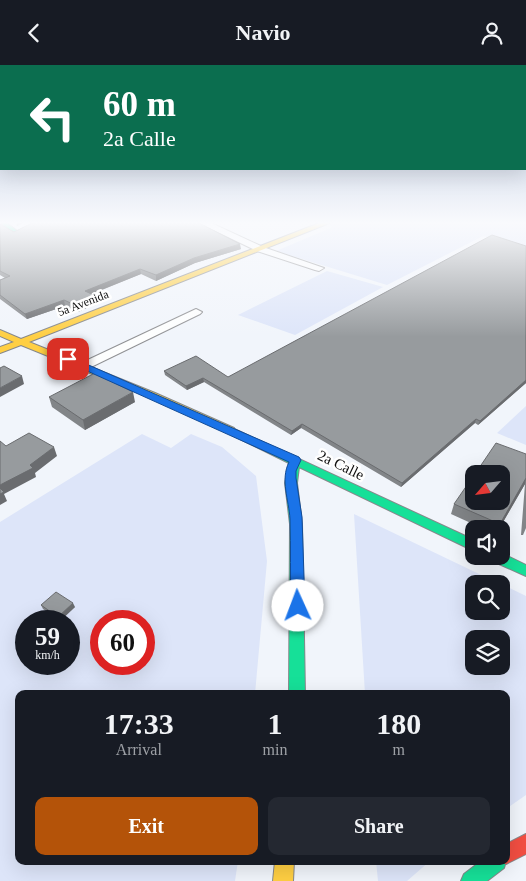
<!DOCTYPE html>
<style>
:root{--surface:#171b24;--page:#242831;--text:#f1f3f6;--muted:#9ea1a6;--accent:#b45309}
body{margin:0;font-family:Georgia,serif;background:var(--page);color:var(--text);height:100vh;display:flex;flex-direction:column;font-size:19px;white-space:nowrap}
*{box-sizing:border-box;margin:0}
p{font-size:16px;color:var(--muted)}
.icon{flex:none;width:28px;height:28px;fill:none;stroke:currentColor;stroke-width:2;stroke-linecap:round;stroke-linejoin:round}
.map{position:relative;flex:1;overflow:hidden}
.details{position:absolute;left:15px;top:625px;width:495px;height:175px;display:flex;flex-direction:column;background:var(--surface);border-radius:10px;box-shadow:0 5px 20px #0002}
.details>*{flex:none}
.banner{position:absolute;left:0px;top:0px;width:526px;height:105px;box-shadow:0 5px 20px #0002;background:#0b6e4f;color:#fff;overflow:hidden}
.needle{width:32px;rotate:242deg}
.buttons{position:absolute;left:465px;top:400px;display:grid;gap:10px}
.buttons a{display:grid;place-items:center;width:45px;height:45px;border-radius:10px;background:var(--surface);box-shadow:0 5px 20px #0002;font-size:25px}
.speed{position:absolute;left:15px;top:545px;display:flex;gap:10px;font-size:25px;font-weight:700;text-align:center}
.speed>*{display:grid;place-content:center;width:65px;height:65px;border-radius:50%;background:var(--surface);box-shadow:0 5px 20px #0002;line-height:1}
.speed small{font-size:12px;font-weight:400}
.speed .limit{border:8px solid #d22;background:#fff;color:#111}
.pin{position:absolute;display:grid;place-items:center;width:42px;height:42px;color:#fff;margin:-21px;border-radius:10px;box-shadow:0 2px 8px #0006}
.me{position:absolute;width:55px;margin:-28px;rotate:358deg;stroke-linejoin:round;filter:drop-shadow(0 0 4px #0008)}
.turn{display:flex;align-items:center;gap:18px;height:105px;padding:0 20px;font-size:22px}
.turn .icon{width:65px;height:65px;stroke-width:2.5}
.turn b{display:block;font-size:35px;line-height:42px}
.eta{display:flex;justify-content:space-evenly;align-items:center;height:85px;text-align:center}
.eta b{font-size:30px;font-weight:700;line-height:35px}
.primary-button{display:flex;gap:10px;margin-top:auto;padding:10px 20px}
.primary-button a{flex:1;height:58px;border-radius:10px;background:var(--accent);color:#fff;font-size:20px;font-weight:700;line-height:58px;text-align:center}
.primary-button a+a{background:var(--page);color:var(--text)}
header{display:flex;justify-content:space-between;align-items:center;height:65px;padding:0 20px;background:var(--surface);font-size:22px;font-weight:700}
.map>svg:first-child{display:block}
.farmland{fill:#dde5f9;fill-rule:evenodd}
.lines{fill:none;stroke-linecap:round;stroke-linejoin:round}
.street-casing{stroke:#909194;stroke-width:2}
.fast-casing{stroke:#86888b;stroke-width:2}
.slow-casing{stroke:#86888b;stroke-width:2}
.jam-casing{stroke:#86888b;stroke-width:2}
.street{fill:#fdfefe;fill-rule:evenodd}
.fast{fill:#16e098;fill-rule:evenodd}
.slow{fill:#ffcf43;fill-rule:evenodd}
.jam{fill:#f24e42;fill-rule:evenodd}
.wall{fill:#828588}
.shaded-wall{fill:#6a6c6f}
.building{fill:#979b9e;stroke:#6a6c6f}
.route{fill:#1a73e8;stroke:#114b97}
.labels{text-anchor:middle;stroke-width:5;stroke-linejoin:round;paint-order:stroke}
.far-street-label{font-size:12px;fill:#0d0d0d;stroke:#fff}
.street-label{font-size:15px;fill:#0d0d0d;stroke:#fff}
</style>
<header><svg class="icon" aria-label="back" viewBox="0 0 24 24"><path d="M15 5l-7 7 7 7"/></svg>Navio<svg class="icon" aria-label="person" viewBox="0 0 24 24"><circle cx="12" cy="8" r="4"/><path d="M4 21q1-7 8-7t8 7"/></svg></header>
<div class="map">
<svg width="526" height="816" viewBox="0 0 526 816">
<rect width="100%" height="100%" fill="#f1f5fb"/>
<!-- farmland -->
<path class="farmland" d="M 322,157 L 520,157 L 526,159 L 526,183 L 483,171 L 387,220 L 276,186 L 333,162 Z
M 327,206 L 383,222 L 295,270 L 238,250 Z
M 526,341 L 526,380 L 497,368 Z
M 142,369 L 171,383 L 191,369 L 222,382 L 256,411 L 267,496 L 255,629 L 19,629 L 19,796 L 238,796 L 235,816 L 0,816 L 0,457 ZM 26,556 L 69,556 L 69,599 L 26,599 ZM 101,556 L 144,556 L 144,599 L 101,599 Z
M 354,449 L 500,519 L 474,519 L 474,546 L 501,546 L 501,519 L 526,531 L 526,730 L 506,744 L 506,629 L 365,629 ZM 474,574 L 501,574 L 501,601 L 474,601 Z
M 376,796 L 430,796 L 407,816 L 378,816 Z"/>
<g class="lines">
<!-- street casing -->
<g class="street-casing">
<path id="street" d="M 197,157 L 209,157 L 263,182 L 324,203 L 319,206 L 315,205 L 257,186 Z
M 196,244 L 202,247 L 200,249 L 89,303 L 79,303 L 77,300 Z"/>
</g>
<!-- fast casing -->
<g class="fast-casing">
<path id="fast" d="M 0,157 L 6,157 L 17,166 L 12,167 Z
M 230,362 L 474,475 L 474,486 L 299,402 L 297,418 L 302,459 L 305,629 L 289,629 L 290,459 L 285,418 L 289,398 L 226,367 L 225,365 L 226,363 Z
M 501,488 L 526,500 L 526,511 L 490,495 L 489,491 L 501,491 Z
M 506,795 L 506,796 L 504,803 L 487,816 L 461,816 L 464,809 L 481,796 Z"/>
</g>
<!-- slow casing -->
<g class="slow-casing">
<path id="slow" d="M 322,157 L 332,157 L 29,277 L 155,328 L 234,363 L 235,365 L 234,367 L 226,367 L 149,332 L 21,280 L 0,288 L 0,282 L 14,277 L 0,271 L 0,265 L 21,274 Z
M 275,796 L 294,796 L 293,816 L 273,816 Z"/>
</g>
<!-- jam casing -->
<g class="jam-casing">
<path id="jam" d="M 526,769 L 526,789 L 506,799 L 499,797 L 506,796 L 506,779 Z"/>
</g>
<!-- street -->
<use href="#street" class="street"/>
<!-- fast -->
<use href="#fast" class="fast"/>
<!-- slow -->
<use href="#slow" class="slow"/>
<!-- jam -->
<use href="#jam" class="jam"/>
</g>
<!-- wall -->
<path class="wall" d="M 34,157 L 200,157 L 200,159 L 241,184 L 195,198 L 156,216 L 141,209 L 92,229 L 99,237 L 78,247 L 65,241 L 27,254 L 0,234 L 0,215 L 5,213 L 0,210 L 0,159 L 14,167 Z
M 526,181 L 526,318 L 478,360 L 475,358 L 401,422 L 301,363 L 291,370 L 204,317 L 187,325 L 165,310 L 164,306 L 228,312 Z
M 49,332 L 135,337 L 85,365 L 52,342 Z
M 526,389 L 526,463 L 523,470 L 521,470 L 525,419 L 499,464 L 484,464 L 451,449 L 454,439 Z
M 41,540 L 75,542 L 60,556 L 43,544 Z"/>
<!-- shaded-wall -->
<path class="shaded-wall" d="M 16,157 L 25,157 L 17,161 Z
M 240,179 L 241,184 L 195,198 L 156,216 L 156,210 L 194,193 Z
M 140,204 L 141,209 L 86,231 L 85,226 Z
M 98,232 L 99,237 L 78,247 L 77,241 Z
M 64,235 L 65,241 L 27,254 L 25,249 Z
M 22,311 L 24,319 L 0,332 L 0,323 Z
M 203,313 L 204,317 L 187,325 L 186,321 Z
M 526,315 L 526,318 L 478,360 L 480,356 Z
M 133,327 L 135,337 L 85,365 L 83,355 Z
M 476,354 L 475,358 L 401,422 L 402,418 Z
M 302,359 L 301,363 L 291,370 L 292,366 Z
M 54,382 L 57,391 L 35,408 L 36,412 L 4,429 L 7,436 L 0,440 L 0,420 Z
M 526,413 L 525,419 L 499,464 L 498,464 L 500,459 Z
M 73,538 L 75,542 L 60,556 L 58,552 Z"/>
<!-- building -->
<path class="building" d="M 34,157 L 197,157 L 240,179 L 194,193 L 156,210 L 140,204 L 85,226 L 98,232 L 77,241 L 64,235 L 25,249 L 0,230 L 0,215 L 10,211 L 0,206 L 0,159 L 14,167 Z
M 492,170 L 526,181 L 526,315 L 480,356 L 476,354 L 402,418 L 302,359 L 292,366 L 203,313 L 186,321 L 164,306 L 196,291 L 228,312 Z
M 4,301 L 22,311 L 0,323 L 0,303 Z
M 95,308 L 133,327 L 83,355 L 49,332 Z
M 29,368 L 54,382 L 30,400 L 33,403 L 0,420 L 0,376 L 6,381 Z
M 496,378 L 526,389 L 526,413 L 500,459 L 454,439 L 474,410 L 474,436 L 501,436 L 501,409 L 475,409 Z
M 0,423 L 4,427 L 0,429 Z
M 56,527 L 73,538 L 58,552 L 41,540 Z"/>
<!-- sky -->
<linearGradient id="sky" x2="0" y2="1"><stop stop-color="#aebeda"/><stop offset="0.58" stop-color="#f9fafd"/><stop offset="1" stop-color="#f9fafd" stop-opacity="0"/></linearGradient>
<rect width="526" height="272" fill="url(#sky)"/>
<!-- route -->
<path class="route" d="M 68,291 L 299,392 L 301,395 L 296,406 L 296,413 L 302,452 L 305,541 L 303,546 L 293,546 L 291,541 C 290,512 291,483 290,454 C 289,435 280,415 289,397 L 65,296 L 64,294 Z"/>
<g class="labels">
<!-- far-street labels -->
<g class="far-street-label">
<text transform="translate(83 238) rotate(-21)" y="4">5a Avenida</text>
</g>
<!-- street labels -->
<g class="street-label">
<text transform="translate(341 400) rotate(26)" y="5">2a Calle</text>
</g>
</g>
</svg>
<div class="buttons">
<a><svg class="needle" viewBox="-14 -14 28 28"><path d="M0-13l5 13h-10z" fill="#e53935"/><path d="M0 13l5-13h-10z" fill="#9ea1a6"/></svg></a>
<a><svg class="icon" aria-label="sound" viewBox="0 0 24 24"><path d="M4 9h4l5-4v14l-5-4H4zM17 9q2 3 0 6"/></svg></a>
<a><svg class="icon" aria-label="search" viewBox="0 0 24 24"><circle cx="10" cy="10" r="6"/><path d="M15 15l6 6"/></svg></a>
<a><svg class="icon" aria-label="layers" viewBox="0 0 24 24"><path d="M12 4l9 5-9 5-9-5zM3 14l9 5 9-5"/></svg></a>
</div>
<div class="speed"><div>59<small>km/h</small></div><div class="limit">60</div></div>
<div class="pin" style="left:68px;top:294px;background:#d93025"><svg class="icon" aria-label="arrive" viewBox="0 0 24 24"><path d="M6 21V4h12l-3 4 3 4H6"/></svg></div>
<svg class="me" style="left:298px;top:541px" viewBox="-20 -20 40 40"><circle r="19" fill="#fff"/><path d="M0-13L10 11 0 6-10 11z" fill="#1a73e8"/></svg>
<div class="banner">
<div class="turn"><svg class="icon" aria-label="left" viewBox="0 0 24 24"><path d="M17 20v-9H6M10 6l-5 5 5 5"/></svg><div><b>60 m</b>2a Calle</div></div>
</div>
<section class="details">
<div class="eta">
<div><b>17:33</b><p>Arrival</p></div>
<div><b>1</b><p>min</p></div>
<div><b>180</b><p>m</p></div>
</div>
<div class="primary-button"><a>Exit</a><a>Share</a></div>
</section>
</div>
